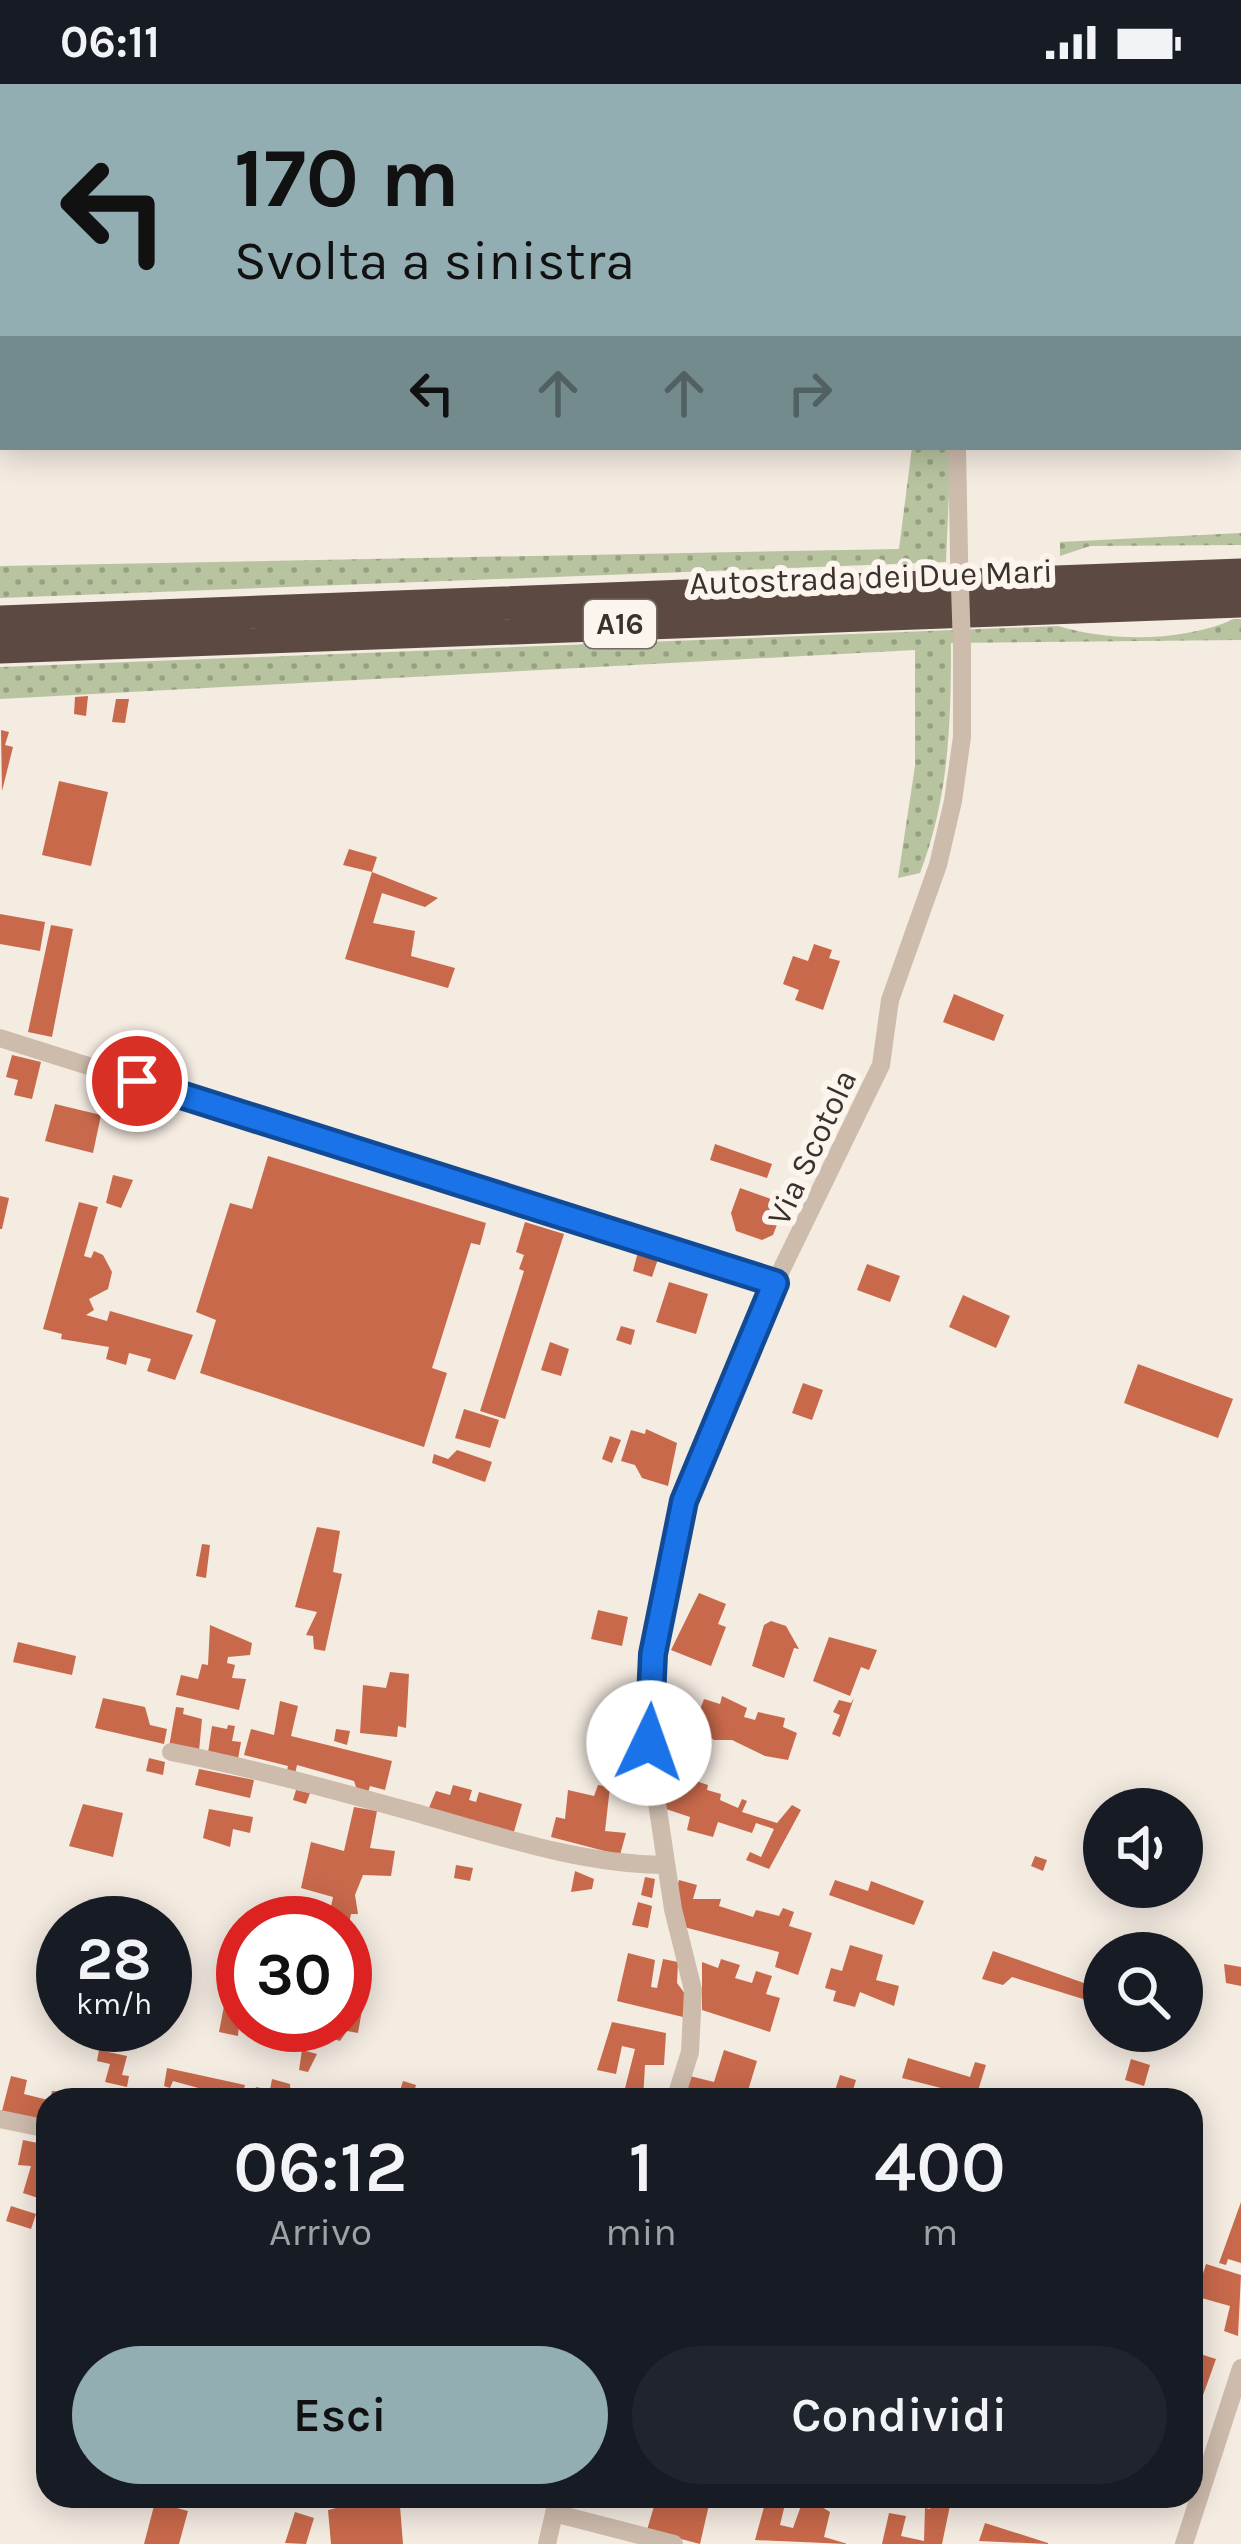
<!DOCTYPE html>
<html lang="it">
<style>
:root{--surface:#171b24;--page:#20242c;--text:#f1f3f6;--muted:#9ea1a6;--accent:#92aeb2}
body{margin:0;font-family:Karla,sans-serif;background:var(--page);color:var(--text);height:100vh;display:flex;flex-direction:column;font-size:45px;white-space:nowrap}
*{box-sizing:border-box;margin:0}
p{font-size:39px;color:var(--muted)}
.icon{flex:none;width:66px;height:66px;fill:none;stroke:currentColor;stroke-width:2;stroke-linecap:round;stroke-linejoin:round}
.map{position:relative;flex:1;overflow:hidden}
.sheet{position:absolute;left:36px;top:2004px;width:1167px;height:420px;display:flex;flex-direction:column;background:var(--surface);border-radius:36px;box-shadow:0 6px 30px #0003}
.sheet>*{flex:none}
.banner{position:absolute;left:0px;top:0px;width:1242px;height:366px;box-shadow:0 6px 30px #0003;background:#92aeb2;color:#111;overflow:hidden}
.controls{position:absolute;left:1083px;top:1704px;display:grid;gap:24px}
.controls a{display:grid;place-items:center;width:120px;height:120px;border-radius:50%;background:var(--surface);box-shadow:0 6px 30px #0003;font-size:60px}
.speed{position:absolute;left:36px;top:1812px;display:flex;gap:24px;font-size:60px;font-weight:700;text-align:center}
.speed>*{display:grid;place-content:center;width:156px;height:156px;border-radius:50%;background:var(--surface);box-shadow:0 6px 30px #0003;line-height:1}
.speed small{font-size:30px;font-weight:400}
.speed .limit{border:18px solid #d22;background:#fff;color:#111}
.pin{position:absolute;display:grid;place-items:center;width:102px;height:102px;color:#fff;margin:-51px;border:6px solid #fff;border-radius:50%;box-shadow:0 3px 12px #0007}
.me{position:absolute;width:132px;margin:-66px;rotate:3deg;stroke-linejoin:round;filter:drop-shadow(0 0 9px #0008)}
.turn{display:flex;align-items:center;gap:42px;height:252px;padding:0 36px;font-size:54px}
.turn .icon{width:156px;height:156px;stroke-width:2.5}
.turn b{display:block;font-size:84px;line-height:102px}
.lanes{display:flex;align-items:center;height:114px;padding:0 36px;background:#0003;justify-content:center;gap:60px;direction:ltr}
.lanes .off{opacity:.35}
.eta{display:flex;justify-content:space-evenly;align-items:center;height:204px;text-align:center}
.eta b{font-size:72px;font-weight:600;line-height:84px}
.primary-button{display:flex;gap:24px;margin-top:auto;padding:24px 36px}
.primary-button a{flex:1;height:138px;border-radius:72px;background:var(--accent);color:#111;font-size:48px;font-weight:600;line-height:138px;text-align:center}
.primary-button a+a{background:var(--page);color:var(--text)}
.status{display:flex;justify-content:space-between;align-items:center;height:84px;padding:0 60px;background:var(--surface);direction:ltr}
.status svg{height:33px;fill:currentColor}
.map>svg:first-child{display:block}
.grass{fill:url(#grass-dots)}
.building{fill:#c8694b}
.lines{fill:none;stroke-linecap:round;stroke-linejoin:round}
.service{stroke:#cdbbac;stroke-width:9}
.minor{stroke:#cdbbac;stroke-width:18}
.motorway{stroke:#5c4a42;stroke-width:33}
.minor-bridge{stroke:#cdbbac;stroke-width:18}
.route-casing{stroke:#114b97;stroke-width:30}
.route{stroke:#1a73e8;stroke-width:21}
.labels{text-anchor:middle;stroke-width:12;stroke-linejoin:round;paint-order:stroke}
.shield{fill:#fbf5ee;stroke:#756b66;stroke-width:3}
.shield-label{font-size:30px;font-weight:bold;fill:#3b302b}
.street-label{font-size:33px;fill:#3b302b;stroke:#fbf5ee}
</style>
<div class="status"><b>06:11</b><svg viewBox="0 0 49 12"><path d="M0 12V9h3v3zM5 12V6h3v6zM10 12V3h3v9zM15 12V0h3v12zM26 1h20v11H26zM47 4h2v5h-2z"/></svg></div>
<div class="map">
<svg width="1241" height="2460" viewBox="0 0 1241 2460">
<defs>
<pattern id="grass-dots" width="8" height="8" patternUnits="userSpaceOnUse" patternTransform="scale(3)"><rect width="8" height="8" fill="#b8c4a0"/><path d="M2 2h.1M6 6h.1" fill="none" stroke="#97a083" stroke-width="1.8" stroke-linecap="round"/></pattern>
</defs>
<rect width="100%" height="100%" fill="#f4ebe1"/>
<!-- grass -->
<path class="grass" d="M 912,363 L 951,363 L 946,478 L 0,514 L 0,482 L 899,465 Z
M 1241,449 L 1241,461 L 1090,462 L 1060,472 L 1060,458 Z
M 1234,535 L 1241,535 L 1241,556 L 951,559 C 951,640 949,713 920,789 L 898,794 L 915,682 L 915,566 L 0,615 L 0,583 L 1058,542 C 1110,558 1183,558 1234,535 Z"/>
<!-- building -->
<path class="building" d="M 88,612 L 86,632 L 74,630 L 75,613 Z
M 116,615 L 129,615 L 125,639 L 112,638 Z
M 1,646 L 9,648 L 5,661 L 13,663 L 2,707 Z
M 59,697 L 108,708 L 91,782 L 42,771 Z
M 349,765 L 377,773 L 372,788 L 438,814 L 425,823 L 382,809 L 373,839 L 415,847 L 411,872 L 455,884 L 448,904 L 345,875 L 372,788 L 343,781 Z
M 0,830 L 45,838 L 40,867 L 0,860 Z
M 51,841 L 73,845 L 52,953 L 28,948 Z
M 814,860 L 832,866 L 829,874 L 840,877 L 823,926 L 795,916 L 799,906 L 783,900 L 793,872 L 808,877 Z
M 954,910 L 1004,931 L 994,957 L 943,938 Z
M 12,971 L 41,978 L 32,1015 L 14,1011 L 18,996 L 6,993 Z
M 55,1020 L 101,1031 L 93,1069 L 45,1057 Z
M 715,1060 L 772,1080 L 767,1094 L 710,1076 Z
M 268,1072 L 486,1139 L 480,1161 L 471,1159 L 432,1284 L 447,1289 L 424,1363 L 200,1289 L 216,1236 L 196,1228 L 230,1119 L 252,1125 Z
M 113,1091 L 133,1096 L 121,1124 L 106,1119 Z
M 740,1104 L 785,1120 L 773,1151 L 762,1156 L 736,1147 L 731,1129 Z
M 0,1112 L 9,1114 L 2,1145 L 0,1145 Z
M 79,1118 L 98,1123 L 84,1172 L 91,1174 L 94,1167 L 103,1171 L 112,1188 L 108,1205 L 89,1215 L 94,1226 L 86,1231 L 107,1237 L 110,1227 L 193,1251 L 175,1296 L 147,1287 L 151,1275 L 129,1269 L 126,1281 L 106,1275 L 109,1263 L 61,1255 L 62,1250 L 43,1245 Z
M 525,1138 L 564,1150 L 505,1335 L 480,1327 L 524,1187 L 519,1185 L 524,1171 L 516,1168 Z
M 638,1168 L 658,1175 L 652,1193 L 633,1187 Z
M 867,1180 L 900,1192 L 890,1218 L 857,1206 Z
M 669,1198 L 708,1210 L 696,1250 L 656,1238 Z
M 963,1211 L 1010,1232 L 996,1264 L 949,1243 Z
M 621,1242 L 635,1246 L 631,1261 L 616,1256 Z
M 550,1258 L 569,1265 L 561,1292 L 541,1286 Z
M 1138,1280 L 1233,1315 L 1218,1354 L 1124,1319 Z
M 803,1299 L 823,1306 L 812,1336 L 792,1329 Z
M 464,1325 L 499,1336 L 490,1364 L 455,1354 Z
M 646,1345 L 677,1359 L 668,1402 L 642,1394 L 635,1381 L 621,1377 L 631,1346 L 645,1350 Z
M 610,1352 L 621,1356 L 612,1379 L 602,1375 Z
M 457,1366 L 492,1378 L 485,1398 L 432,1379 L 434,1370 L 448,1375 Z
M 317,1443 L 340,1447 L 333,1488 L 342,1490 L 325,1567 L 314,1565 L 313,1552 L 306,1551 L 317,1528 L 295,1523 Z
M 202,1460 L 210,1461 L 206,1494 L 196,1492 Z
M 699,1509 L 726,1520 L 718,1540 L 726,1543 L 711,1582 L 671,1566 Z
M 598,1526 L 628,1533 L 622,1562 L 591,1555 Z
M 771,1537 L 786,1542 L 799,1565 L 794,1564 L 784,1594 L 752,1582 L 764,1541 Z
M 210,1541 L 252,1559 L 250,1571 L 228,1573 L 227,1579 L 235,1581 L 232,1594 L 246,1595 L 239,1626 L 176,1611 L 181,1591 L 198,1595 L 202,1580 L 208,1581 Z
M 829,1553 L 877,1566 L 869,1586 L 861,1583 L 850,1612 L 813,1597 Z
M 18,1558 L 76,1572 L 72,1591 L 13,1578 Z
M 390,1588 L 409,1590 L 406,1644 L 398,1642 L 397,1653 L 360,1649 L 363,1601 L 386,1604 Z
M 722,1612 L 747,1624 L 744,1633 L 755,1636 L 758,1628 L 785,1634 L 783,1643 L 797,1649 L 788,1676 L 765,1672 L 732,1656 L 714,1656 L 694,1642 L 704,1615 L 720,1620 Z
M 103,1614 L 145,1623 L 150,1641 L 167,1645 L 164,1660 L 95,1644 Z
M 854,1614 L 840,1653 L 832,1650 L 840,1631 L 833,1628 L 839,1616 L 851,1619 Z
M 280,1617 L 298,1622 L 291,1652 L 392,1677 L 385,1706 L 370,1702 L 367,1712 L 358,1709 L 354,1697 L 297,1681 L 294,1695 L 286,1693 L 288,1682 L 244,1671 L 251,1645 L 274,1651 Z
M 176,1623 L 184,1624 L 183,1630 L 202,1635 L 199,1667 L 169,1663 Z
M 228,1641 L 235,1642 L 232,1657 L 241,1658 L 238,1675 L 208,1669 L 212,1642 L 227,1645 Z
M 336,1645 L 350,1647 L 347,1661 L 334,1657 Z
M 149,1674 L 165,1678 L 163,1691 L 146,1687 Z
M 199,1685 L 254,1696 L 250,1714 L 195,1701 Z
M 678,1691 L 708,1701 L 707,1706 L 721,1710 L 720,1716 L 738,1724 L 742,1715 L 747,1717 L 742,1728 L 777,1739 L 792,1721 L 801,1726 L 769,1785 L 746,1776 L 750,1768 L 761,1773 L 774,1745 L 756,1739 L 752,1749 L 718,1738 L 713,1753 L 687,1746 L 690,1733 L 666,1725 L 660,1694 L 673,1698 Z
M 453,1701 L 472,1706 L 469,1716 L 476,1718 L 479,1708 L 522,1720 L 513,1751 L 428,1726 L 436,1707 L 450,1711 Z
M 598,1701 L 610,1703 L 605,1747 L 626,1749 L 620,1771 L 551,1753 L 556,1733 L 565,1735 L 568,1706 L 594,1712 Z
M 296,1706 L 310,1709 L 306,1720 L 293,1716 Z
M 83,1720 L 123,1729 L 113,1773 L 69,1762 Z
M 354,1723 L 377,1727 L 370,1764 L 395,1767 L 391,1792 L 363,1791 L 355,1811 L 358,1830 L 351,1830 L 347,1849 L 345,1839 L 310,1839 L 313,1828 L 329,1832 L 333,1813 L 301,1804 L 311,1758 L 344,1767 Z
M 209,1725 L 253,1733 L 250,1749 L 233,1745 L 230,1763 L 203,1754 Z
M 1035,1772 L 1047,1776 L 1043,1787 L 1031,1782 Z
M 456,1781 L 473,1784 L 470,1797 L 454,1794 Z
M 575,1787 L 594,1795 L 592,1805 L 571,1808 Z
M 645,1793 L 655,1795 L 652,1814 L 641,1811 Z
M 679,1796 L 697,1801 L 693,1815 L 721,1815 L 719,1822 L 753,1833 L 756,1826 L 779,1832 L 783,1824 L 794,1828 L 789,1842 L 812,1849 L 798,1891 L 775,1883 L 779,1868 L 684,1843 L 675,1810 Z
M 835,1796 L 868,1807 L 871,1797 L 924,1817 L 914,1841 L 829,1811 Z
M 638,1818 L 652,1822 L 648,1844 L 632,1841 Z
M 850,1861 L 883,1871 L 876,1896 L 899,1902 L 894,1922 L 860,1908 L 855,1923 L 833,1917 L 836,1907 L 825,1904 L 831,1884 L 842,1887 Z
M 993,1867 L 1101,1905 L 1096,1919 L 1012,1893 L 1003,1901 L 982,1895 Z
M 628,1869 L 655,1876 L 651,1903 L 657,1904 L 663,1875 L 678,1878 L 677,1899 L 686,1911 L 683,1933 L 617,1917 Z
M 721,1875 L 740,1881 L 735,1894 L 752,1899 L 756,1887 L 772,1892 L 766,1910 L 780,1914 L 770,1948 L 702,1926 L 702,1878 L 718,1884 Z
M 1224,1880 L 1241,1883 L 1241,1902 L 1226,1899 Z
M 230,1891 L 243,1894 L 238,1952 L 219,1948 Z
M 345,1911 L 364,1915 L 358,1949 L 347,1947 L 340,1957 L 312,1948 L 313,1941 L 345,1941 Z
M 612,1938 L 666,1949 L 664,1981 L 645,1981 L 643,2016 L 622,2016 L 635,1965 L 622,1962 L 616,1990 L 597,1986 Z
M 99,1966 L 127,1972 L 122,1991 L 129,1992 L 127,2003 L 105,1998 L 110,1980 L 97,1977 Z
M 302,1966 L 317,1970 L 308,1988 L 299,1986 Z
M 724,1966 L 757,1977 L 747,2010 L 762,2016 L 699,2016 L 681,2010 L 686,1991 L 714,1998 Z
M 908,1974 L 970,1993 L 975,1978 L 986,1981 L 976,2013 L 902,1994 Z
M 1131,1975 L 1150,1981 L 1144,2002 L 1125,1996 Z
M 167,1984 L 245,2001 L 241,2016 L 199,2016 L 202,2005 L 173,1997 L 170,2004 L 164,2002 Z
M 840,1991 L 856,1996 L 850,2016 L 832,2016 Z
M 11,1992 L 27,1996 L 24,2010 L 48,2016 L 42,2038 L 2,2027 Z
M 272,1995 L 290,2000 L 291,2016 L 252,2016 L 256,2003 L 270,2006 Z
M 403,1997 L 416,2001 L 412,2016 L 397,2016 Z
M 1049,2004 L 1058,2006 L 1055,2016 L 1034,2016 Z
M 52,2007 L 70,2008 L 93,2016 L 50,2016 Z
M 23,2056 L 48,2061 L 38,2114 L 23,2109 L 31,2082 L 18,2081 Z
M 1241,2118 L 1241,2179 L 1228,2175 L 1226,2181 L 1219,2179 Z
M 11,2122 L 36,2130 L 31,2145 L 6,2137 Z
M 1206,2180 L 1241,2191 L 1238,2252 L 1224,2247 L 1230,2222 L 1198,2213 L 1191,2231 L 1191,2200 L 1199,2202 Z
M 1197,2269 L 1216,2275 L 1196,2331 L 1191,2329 L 1191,2288 Z
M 657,2412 L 697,2421 L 699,2412 L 711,2412 L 700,2460 L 647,2446 Z
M 767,2412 L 787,2412 L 780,2441 L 793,2444 L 802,2419 L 822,2423 L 830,2428 L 824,2453 L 848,2460 L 755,2456 Z
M 933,2412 L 952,2412 L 942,2460 L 882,2460 L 889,2429 L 906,2432 L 901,2452 L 924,2457 L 925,2424 L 930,2425 Z
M 155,2418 L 188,2427 L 179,2460 L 144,2460 Z
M 348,2421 L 400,2422 L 403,2460 L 331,2460 L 328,2426 Z
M 295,2428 L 314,2434 L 306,2460 L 285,2459 Z
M 985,2439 L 1048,2459 L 1048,2460 L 979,2457 Z"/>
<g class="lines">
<!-- service -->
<path class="service" d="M 853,3 L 854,0"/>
<!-- minor -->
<path class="minor" d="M 1155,3 L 1157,0
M 957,363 L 959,472
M 0,954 L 775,1199
M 171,1668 C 253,1684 333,1706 413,1728 C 496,1751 578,1780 665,1781
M 675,2016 L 690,1968 L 693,1906 L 673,1825 L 648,1659 L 653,1570 L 669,1484 L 705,1361 L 775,1199 L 881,981 L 890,916 L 938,781 L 953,717 L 962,653 L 962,564
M 0,2035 L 48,2045
M 554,2429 L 674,2460
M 547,2460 L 558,2412
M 1184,2460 L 1241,2284"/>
<!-- motorway -->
<path class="motorway" d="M 0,538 L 1241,491
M 0,563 L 1241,517"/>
<!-- minor-bridge -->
<path class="minor-bridge" d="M 959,472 L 962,564"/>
</g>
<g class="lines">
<!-- route casing -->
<g class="route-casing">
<path id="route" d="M 137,997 L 775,1199 L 684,1417 L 653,1570 L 649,1659"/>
</g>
<!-- route -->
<use href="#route" class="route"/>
</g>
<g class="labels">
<!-- shield labels -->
<rect class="shield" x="584" y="516" width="72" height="48" rx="9"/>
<g class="shield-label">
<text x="620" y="550">A16</text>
</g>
<!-- street labels -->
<g class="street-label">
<text transform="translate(871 492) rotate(-2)" y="12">Autostrada dei Due Mari</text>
<text transform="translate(811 1063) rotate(-65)" y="12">Via Scotola</text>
</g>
</g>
</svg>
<div class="controls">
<a><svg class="icon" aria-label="sound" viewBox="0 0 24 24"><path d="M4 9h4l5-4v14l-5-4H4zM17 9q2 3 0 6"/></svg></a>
<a><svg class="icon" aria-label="search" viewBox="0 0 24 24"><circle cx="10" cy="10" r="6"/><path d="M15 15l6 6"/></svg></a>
</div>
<div class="speed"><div>28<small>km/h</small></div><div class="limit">30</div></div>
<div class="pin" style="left:137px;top:997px;background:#d93025"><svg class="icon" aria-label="arrive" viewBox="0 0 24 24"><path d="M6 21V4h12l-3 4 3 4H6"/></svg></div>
<svg class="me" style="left:649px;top:1659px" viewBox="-20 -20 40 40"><circle r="19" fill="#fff"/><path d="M0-13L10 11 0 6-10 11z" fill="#1a73e8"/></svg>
<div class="banner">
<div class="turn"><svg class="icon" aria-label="left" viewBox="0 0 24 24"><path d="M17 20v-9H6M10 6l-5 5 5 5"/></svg><div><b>170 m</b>Svolta a sinistra</div></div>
<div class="lanes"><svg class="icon" aria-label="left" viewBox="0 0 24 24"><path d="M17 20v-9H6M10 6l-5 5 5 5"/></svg><svg class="icon off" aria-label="ahead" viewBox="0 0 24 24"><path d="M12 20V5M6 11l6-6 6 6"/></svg><svg class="icon off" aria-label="ahead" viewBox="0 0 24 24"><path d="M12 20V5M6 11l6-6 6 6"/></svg><svg class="icon off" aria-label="right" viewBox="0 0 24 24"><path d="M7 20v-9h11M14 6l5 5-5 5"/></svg></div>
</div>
<section class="sheet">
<div class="eta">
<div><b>06:12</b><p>Arrivo</p></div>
<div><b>1</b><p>min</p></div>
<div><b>400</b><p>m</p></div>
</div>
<div class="primary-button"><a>Esci</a><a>Condividi</a></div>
</section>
</div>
